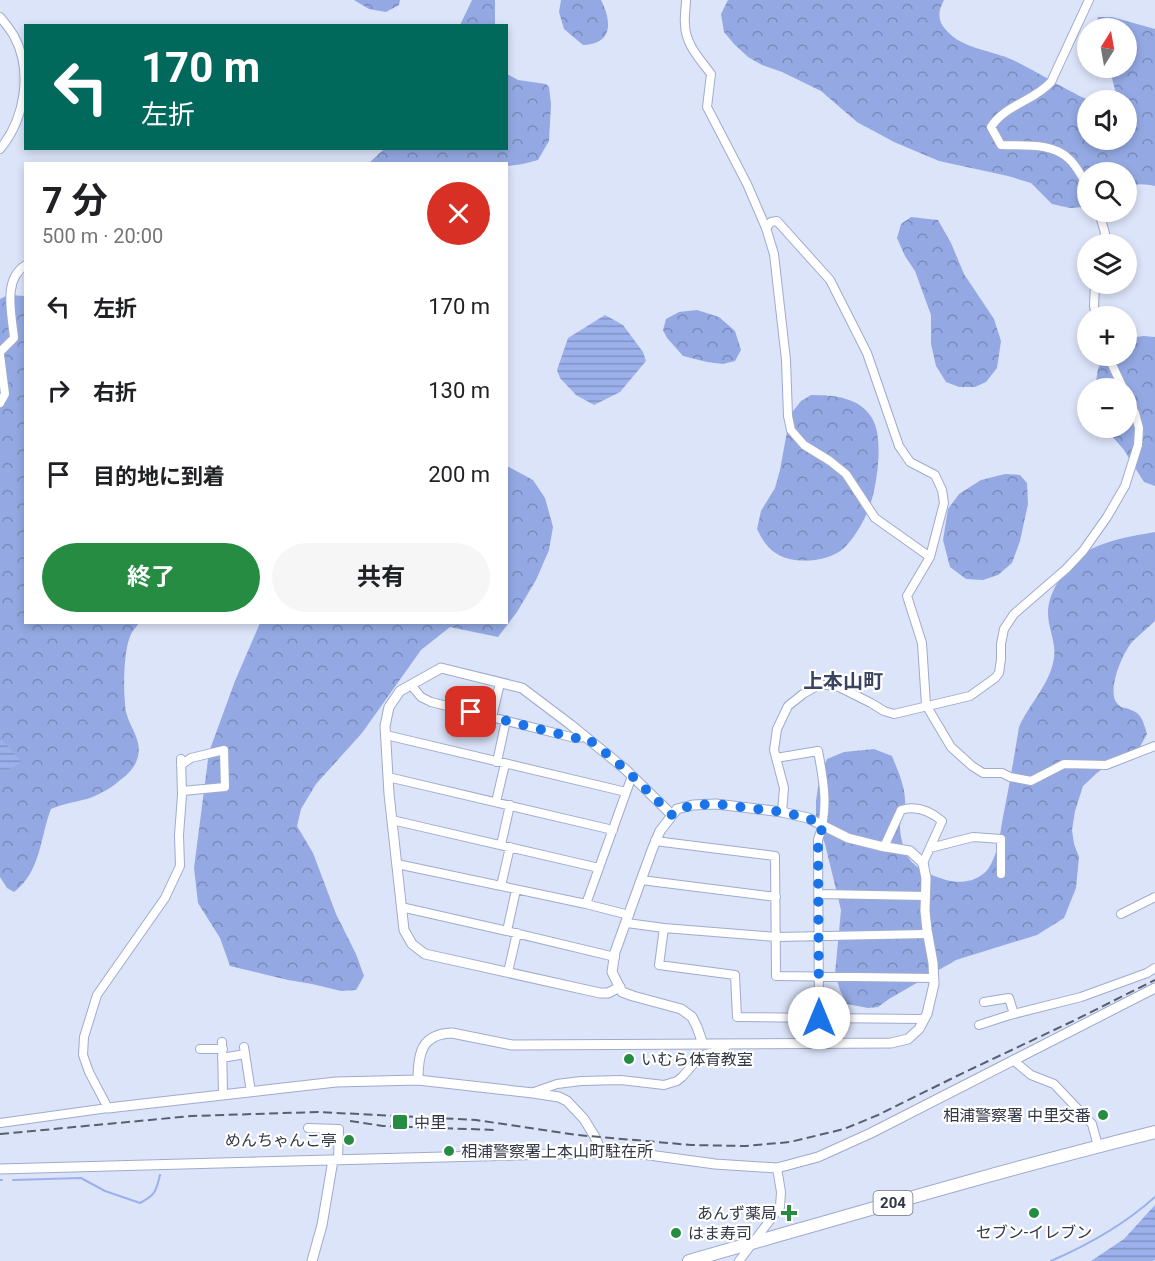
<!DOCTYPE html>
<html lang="ja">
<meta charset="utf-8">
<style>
:root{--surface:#fff;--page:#f6f6f6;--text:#202124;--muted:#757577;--accent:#258c42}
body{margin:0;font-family:Roboto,"Noto Sans JP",sans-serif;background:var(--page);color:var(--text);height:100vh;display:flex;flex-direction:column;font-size:22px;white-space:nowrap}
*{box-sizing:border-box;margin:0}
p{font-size:20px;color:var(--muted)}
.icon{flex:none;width:33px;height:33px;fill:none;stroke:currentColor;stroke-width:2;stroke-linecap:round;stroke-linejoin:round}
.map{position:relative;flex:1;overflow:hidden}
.panel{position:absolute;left:24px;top:162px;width:484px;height:462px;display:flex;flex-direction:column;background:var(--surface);border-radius:0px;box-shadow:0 3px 9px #0003}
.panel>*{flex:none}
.guide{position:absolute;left:24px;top:24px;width:484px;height:126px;border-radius:0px;box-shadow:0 3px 9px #0003;background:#00695c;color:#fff;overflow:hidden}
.needle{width:39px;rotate:11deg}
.buttons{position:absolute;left:1077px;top:18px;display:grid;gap:12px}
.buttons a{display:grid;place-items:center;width:60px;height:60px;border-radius:50%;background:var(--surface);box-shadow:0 3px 9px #0003;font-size:30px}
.pin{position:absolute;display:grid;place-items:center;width:51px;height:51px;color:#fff;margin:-26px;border-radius:12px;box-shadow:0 3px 9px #0006}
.me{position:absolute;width:66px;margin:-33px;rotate:0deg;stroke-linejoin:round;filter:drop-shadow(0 0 4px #0008)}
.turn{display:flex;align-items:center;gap:21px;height:126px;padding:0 18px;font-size:27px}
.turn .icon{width:78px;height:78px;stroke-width:2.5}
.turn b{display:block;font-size:42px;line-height:51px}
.round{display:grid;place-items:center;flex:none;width:63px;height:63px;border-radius:32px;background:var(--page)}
.summary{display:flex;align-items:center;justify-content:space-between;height:102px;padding:0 18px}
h1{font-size:36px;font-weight:700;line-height:45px}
.button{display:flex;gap:12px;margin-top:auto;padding:12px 18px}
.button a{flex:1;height:69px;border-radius:36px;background:var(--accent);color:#fff;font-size:24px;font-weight:700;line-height:69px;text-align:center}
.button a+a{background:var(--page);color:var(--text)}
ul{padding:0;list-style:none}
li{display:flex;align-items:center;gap:18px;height:84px;padding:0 18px}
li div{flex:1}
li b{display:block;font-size:22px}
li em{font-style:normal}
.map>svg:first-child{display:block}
.forest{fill:url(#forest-crowns)}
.water{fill:url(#water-rules)}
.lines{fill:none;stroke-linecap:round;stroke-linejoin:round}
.stream{stroke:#9cb1ec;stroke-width:2}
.minor-casing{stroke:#9fabcc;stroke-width:10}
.tertiary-casing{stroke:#9fabcc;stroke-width:11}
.trunk-casing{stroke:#9fabcc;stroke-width:14}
.minor{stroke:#fff;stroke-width:8}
.tertiary{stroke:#fff;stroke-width:9}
.trunk{stroke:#fff;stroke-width:12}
.rail{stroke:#5a5f6f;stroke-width:2;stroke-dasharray:9 4.5;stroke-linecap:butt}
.route{stroke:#1a73e8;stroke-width:10;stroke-dasharray:0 18}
.poi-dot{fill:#258c42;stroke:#fff;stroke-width:2}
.labels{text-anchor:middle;stroke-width:4.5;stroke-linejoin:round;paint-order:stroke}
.shield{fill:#fff;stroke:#70747e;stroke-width:1.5}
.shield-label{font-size:15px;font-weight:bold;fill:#333846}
.poi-label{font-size:16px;fill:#333846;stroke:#fff;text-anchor:start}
.quarter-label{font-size:20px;font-weight:bold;fill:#3a4460;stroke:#fff}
</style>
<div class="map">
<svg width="1155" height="1261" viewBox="0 0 1155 1261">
<defs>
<pattern id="forest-crowns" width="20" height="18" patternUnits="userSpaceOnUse" patternTransform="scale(1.5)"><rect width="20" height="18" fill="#94a9e3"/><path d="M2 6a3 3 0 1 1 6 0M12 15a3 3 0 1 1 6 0" fill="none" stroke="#798bba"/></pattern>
<pattern id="water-rules" width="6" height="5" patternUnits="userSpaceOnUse" patternTransform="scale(1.5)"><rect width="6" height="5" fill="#9cb1ec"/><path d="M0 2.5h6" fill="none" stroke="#8091c1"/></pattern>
</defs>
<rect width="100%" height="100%" fill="#dce4f9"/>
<!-- forest -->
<path class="forest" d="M 354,0 L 400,0 L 399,5 L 386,12 L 369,9 Z
M 472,0 L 495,0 L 495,25 L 460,25 Z
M 561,0 L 601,0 C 612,22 613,44 583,45 L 564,29 L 559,12 Z
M 728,0 L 944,0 C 938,11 937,20 946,30 C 962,49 991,50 1013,60 C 1032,69 1051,81 1070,91 C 1077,94 1083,99 1091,100 L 1088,100 L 1088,140 L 1126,140 L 1126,100 L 1111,100 L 1116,93 L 1111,75 L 1105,68 L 1126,68 L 1126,28 L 1094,28 L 1098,17 L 1112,17 L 1155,29 L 1155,186 C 1145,184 1136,183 1127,187 L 1126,172 L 1088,172 L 1087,206 L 1084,207 L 1070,208 L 1052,204 L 1031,183 L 1008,176 L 939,161 L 894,142 L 857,122 L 821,91 L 782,72 L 762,65 L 748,57 L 734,44 L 724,32 L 721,14 Z
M 507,74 L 518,80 L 546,84 L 549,87 L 551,104 L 549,141 L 538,160 L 523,164 L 507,166 L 507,164 L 369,163 L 384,149 L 507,148 Z
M 911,217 L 938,220 L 951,243 L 964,274 L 994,319 L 1001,341 L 997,368 L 986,382 L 975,387 L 959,387 L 946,382 L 936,366 L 931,344 L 931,315 L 915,271 L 905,256 L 897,238 L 901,224 Z
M 8,295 L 25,296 L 26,622 L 139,623 C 137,626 133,630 131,634 C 123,651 123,693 126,712 C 128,720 132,727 135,734 C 144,754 136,769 119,781 C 110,789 98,795 87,799 C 74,802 63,804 51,809 C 40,837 41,872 14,892 L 7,888 L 0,877 L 0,299 Z
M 697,310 L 719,317 L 735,331 L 741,350 L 735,361 L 723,364 L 707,362 L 683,356 L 667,338 L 663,330 L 666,319 L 679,312 Z
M 1144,336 L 1155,337 L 1155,486 L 1144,482 L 1124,450 L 1105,428 L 1126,428 L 1126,388 L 1095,388 L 1098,369 L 1104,356 L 1126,356 L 1127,338 Z
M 811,395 C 834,395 859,397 872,418 C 883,436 878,475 873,495 C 869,512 858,534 845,547 C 830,562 795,565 777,554 C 767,548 762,539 757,529 L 761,511 L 775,488 L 780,470 L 790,415 L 801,401 Z
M 507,466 L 533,480 L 545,498 L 553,527 L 549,550 L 536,580 L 517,612 L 498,637 L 450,627 L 421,650 L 362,733 L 316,784 L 301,809 L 297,826 L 313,853 L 336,914 L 356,954 L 364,976 L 356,990 L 341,991 L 312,984 L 288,980 L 230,966 L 220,938 L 198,903 L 194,868 L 209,752 L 235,681 L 260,623 L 507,622 Z
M 1005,474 L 1020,475 L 1027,483 L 1028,504 L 1020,541 L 1012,563 L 998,575 L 983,580 L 966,579 L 950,567 L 943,540 L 948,509 L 959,494 L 981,480 Z
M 1155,532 L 1155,621 C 1148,628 1140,634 1133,641 C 1123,652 1109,685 1115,700 C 1116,703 1119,705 1121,707 C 1140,711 1142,716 1147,734 L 1137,752 L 1113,761 L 1097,773 L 1083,786 L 1075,811 L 1072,830 L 1074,844 L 1079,857 L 1076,888 L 1064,918 L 1037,935 L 956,960 L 889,999 L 878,1007 L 868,1008 L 847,1004 L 840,990 L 835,974 L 841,910 L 825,844 L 816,823 L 816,801 L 820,774 L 827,759 L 844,752 L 874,749 L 892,756 C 898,771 906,788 905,804 C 905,811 901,819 900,826 C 900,835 903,849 908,857 C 915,869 933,876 946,880 C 960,884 978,882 988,869 C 998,855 1000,834 1003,817 C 1009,787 1014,758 1019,727 C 1028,706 1048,686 1053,663 C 1058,645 1048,630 1048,613 C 1048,601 1053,589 1060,579 C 1063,574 1066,568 1071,564 C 1092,542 1126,537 1155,532 Z"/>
<!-- water -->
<path class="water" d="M 605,315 L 623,325 L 643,352 L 646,361 L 620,392 L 594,405 L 576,395 L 560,378 L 557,370 L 568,338 Z
M 0,738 L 21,761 C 17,766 7,771 0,771 Z
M 1155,1205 L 1155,1260 L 1153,1261 L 1091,1261 L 1124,1239 Z"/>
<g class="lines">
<!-- stream -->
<path class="stream" d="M 0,1180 L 2,1180
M 13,1180 L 81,1178 L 105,1191 L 140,1203 C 155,1195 156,1192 160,1175
M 1051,1261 C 1088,1245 1125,1224 1155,1197"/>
<!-- minor casing -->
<g class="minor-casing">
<path id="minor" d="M 686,0 C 686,8 684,16 685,24 C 685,44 700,59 711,74 L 707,107 L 747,184 L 766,228 L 774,254 L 786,360 L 788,416 L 791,430 L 804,445 L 830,461 L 846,474 L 875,518 L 930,557
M 0,17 C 5,23 10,29 14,36 C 33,71 25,119 0,149
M 1088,186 C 1082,178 1077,166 1069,159 C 1052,142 1023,146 1001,145 L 991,127 C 1005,105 1034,101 1051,82 L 1089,0
M 1099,212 L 1105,233 L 1103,244
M 766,228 L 771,222 L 777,221 L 830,280 L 867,353 L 899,446 L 910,462 L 935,475 L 942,490 L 944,503 L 930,557 L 907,596 L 922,643 L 926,705 L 951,747 L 972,766 L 983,773 L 1002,773 L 1010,777 L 1031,781 L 1064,764 L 1106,765 L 1155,746
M 1095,284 L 1094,306 L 1096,316
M 0,352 L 14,338 C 12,315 2,279 26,265
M 0,355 L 5,394 L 0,403
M 1108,356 L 1123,388
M 411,685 L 421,697 L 431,702 L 575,738 L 586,737
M 492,717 L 500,683
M 386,735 L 626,792
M 776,758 L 818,751 C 824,782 829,810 818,840 L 819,1018 L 924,1019
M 497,762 L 506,720
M 181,765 L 191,758 L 224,750 L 225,787 L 182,791
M 388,777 L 613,830
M 496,802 L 505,764
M 782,812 L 784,788 L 774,750 L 777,729 L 788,706 L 803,694 L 819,685 L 828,685 L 839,687 L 871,703 L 884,711 L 894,714 L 970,696 L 995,678 L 999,673 L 1001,659 L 1001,644 L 1004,629 L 1014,614 L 1066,569 L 1083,551 L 1107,517 L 1125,486 L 1138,445 L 1139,428 L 1135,413 L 1126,395
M 392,820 L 599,868
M 655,841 L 775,856 L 776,976 L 934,978
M 501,845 L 510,805
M 884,847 L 901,810 C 917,805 930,811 942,821 L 923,863
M 930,848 L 973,837 L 1001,839 L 1001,874
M 397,864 L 586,904 L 632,776
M 641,880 L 776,897
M 501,886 L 510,847
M 516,890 L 507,931 L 615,957
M 819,894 L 926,896
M 586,904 L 629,915
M 401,907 L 507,931
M 1121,914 L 1155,897
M 627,923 L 664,928
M 508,972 L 517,933
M 984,1002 L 1009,998 L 1014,1014
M 819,1018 L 737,1017 L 735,975 L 659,965 L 664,928 L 776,937 L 927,934
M 979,1025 L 1010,1015 L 1081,997 L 1147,973 L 1155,968
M 222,1042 L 223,1095
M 244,1047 L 251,1092
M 200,1049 L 223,1049
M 222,1058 L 245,1054
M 1013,1060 L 1031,1075 L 1054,1084 L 1092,1124 L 1098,1146
M 534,1092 L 557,1084 L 581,1081 L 621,1080 L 664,1085 L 677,1081 L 682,1077 L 698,1059 L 706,1054 L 719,1051 L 729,1044
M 0,1123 L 108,1108 L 89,1072 L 83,1055 L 84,1037 L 97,995 L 165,898 L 180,866 L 179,835 L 182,795 L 181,759
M 308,1128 L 339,1129 L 338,1160
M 739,1261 L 780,1207 L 781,1192 L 777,1168"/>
</g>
<!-- tertiary casing -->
<g class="tertiary-casing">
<path id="tertiary" d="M 620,987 L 608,993 L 600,993 L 425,954 L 412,944 L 404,930 L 389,794 L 385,726 L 389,707 L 400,691 L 441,668 L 522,688 L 571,725 L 625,769 L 672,815
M 418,1080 C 418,1054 421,1034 452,1033 L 512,1045 L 891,1043 L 908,1039 L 919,1029 L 927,1014 L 934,984 L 933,963 L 927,930 L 925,911 L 926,878 L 923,863 L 910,851 L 880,846 L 848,838 L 808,818 L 782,812 L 716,804 L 693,805 L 677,809 L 660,831 L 652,850 L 615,952 L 612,972 L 622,992 L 633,996 L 681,1009 L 692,1017 L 697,1027 L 703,1044
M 108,1108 L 336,1082 L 418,1080 L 533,1093 L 559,1097 L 567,1101 L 584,1119 L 595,1137 L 601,1152
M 0,1169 L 627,1152 L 715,1164 L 777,1168 L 818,1157 L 871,1133 L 1155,988
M 312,1261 L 322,1225 L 333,1160"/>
</g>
<!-- trunk casing -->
<g class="trunk-casing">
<path id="trunk" d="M 689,1261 C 844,1217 998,1171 1155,1132"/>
</g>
<!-- minor -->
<use href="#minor" class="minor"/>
<!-- tertiary -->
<use href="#tertiary" class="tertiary"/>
<!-- trunk -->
<use href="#trunk" class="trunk"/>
<!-- rail -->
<path class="rail" d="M 350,1121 L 383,1126 L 496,1130
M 0,1134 L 192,1116 L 318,1112 L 476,1120 L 577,1135 L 691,1145 L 746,1146 L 790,1142 L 844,1129 L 878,1115 L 965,1072 L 1071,1022 L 1155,980"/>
</g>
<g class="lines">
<!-- route -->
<path class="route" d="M 471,712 L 575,738 L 586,737 L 625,769 L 672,815 L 677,810 L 693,805 L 716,804 L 782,812 L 808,818 L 823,826 L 818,840 L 819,1018"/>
</g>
<!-- markers -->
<g class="poi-dot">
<circle cx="629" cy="1059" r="6"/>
<circle cx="1103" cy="1115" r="6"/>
<rect x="392" y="1114" width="16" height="16" rx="3"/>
<circle cx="349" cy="1140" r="6"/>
<circle cx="449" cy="1151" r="6"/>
<path d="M786 1204h6v6h6v6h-6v6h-6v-6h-6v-6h6z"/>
<circle cx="1034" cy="1213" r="6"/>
<circle cx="676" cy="1233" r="6"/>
</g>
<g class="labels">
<!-- shield labels -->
<rect class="shield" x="873.5" y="1191" width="39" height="24" rx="4.5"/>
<g class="shield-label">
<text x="893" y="1208">204</text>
</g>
<!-- poi labels -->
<g class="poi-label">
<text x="641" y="1065">いむら体育教室</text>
<text x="1091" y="1121" text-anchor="end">相浦警察署 中里交番</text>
<text x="414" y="1128">中里</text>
<text x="337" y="1146" text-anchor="end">めんちゃんこ亭</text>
<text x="461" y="1157">相浦警察署上本山町駐在所</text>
<text x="777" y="1219" text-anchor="end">あんず薬局</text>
<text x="1034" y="1238" text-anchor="middle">セブン-イレブン</text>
<text x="688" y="1239">はま寿司</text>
</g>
<!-- quarter labels -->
<g class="quarter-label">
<text x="843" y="688">上本山町</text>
</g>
</g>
</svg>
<div class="buttons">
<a><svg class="needle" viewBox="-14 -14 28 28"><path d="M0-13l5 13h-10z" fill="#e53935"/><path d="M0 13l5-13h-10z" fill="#757577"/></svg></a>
<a><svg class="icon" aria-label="sound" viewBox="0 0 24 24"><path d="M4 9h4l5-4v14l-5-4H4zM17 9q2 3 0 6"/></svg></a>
<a><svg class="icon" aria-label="search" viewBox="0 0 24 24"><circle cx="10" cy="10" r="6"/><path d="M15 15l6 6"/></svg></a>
<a><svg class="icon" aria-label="layers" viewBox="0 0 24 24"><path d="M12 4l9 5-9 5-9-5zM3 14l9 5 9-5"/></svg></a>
<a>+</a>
<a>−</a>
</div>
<div class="pin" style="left:471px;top:712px;background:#d93025"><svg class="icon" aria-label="arrive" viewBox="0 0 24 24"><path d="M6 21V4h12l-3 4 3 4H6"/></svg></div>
<svg class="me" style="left:819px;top:1018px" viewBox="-20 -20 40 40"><circle r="19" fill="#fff"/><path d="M0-13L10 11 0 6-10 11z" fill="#1a73e8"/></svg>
<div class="guide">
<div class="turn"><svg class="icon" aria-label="left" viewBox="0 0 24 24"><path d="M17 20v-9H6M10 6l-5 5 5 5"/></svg><div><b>170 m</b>左折</div></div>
</div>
<section class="panel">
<div class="summary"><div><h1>7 分</h1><p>500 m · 20:00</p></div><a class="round" style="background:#d93025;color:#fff"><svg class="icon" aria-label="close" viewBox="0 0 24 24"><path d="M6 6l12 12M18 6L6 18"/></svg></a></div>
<ul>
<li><svg class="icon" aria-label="left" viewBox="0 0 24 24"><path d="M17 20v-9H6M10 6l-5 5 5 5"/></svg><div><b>左折</b></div><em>170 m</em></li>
<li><svg class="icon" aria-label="right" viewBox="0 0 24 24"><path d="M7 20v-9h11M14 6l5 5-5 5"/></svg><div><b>右折</b></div><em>130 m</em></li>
<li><svg class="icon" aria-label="arrive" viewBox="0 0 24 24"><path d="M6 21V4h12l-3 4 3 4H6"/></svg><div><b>目的地に到着</b></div><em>200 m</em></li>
</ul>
<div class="button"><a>終了</a><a>共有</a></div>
</section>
</div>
